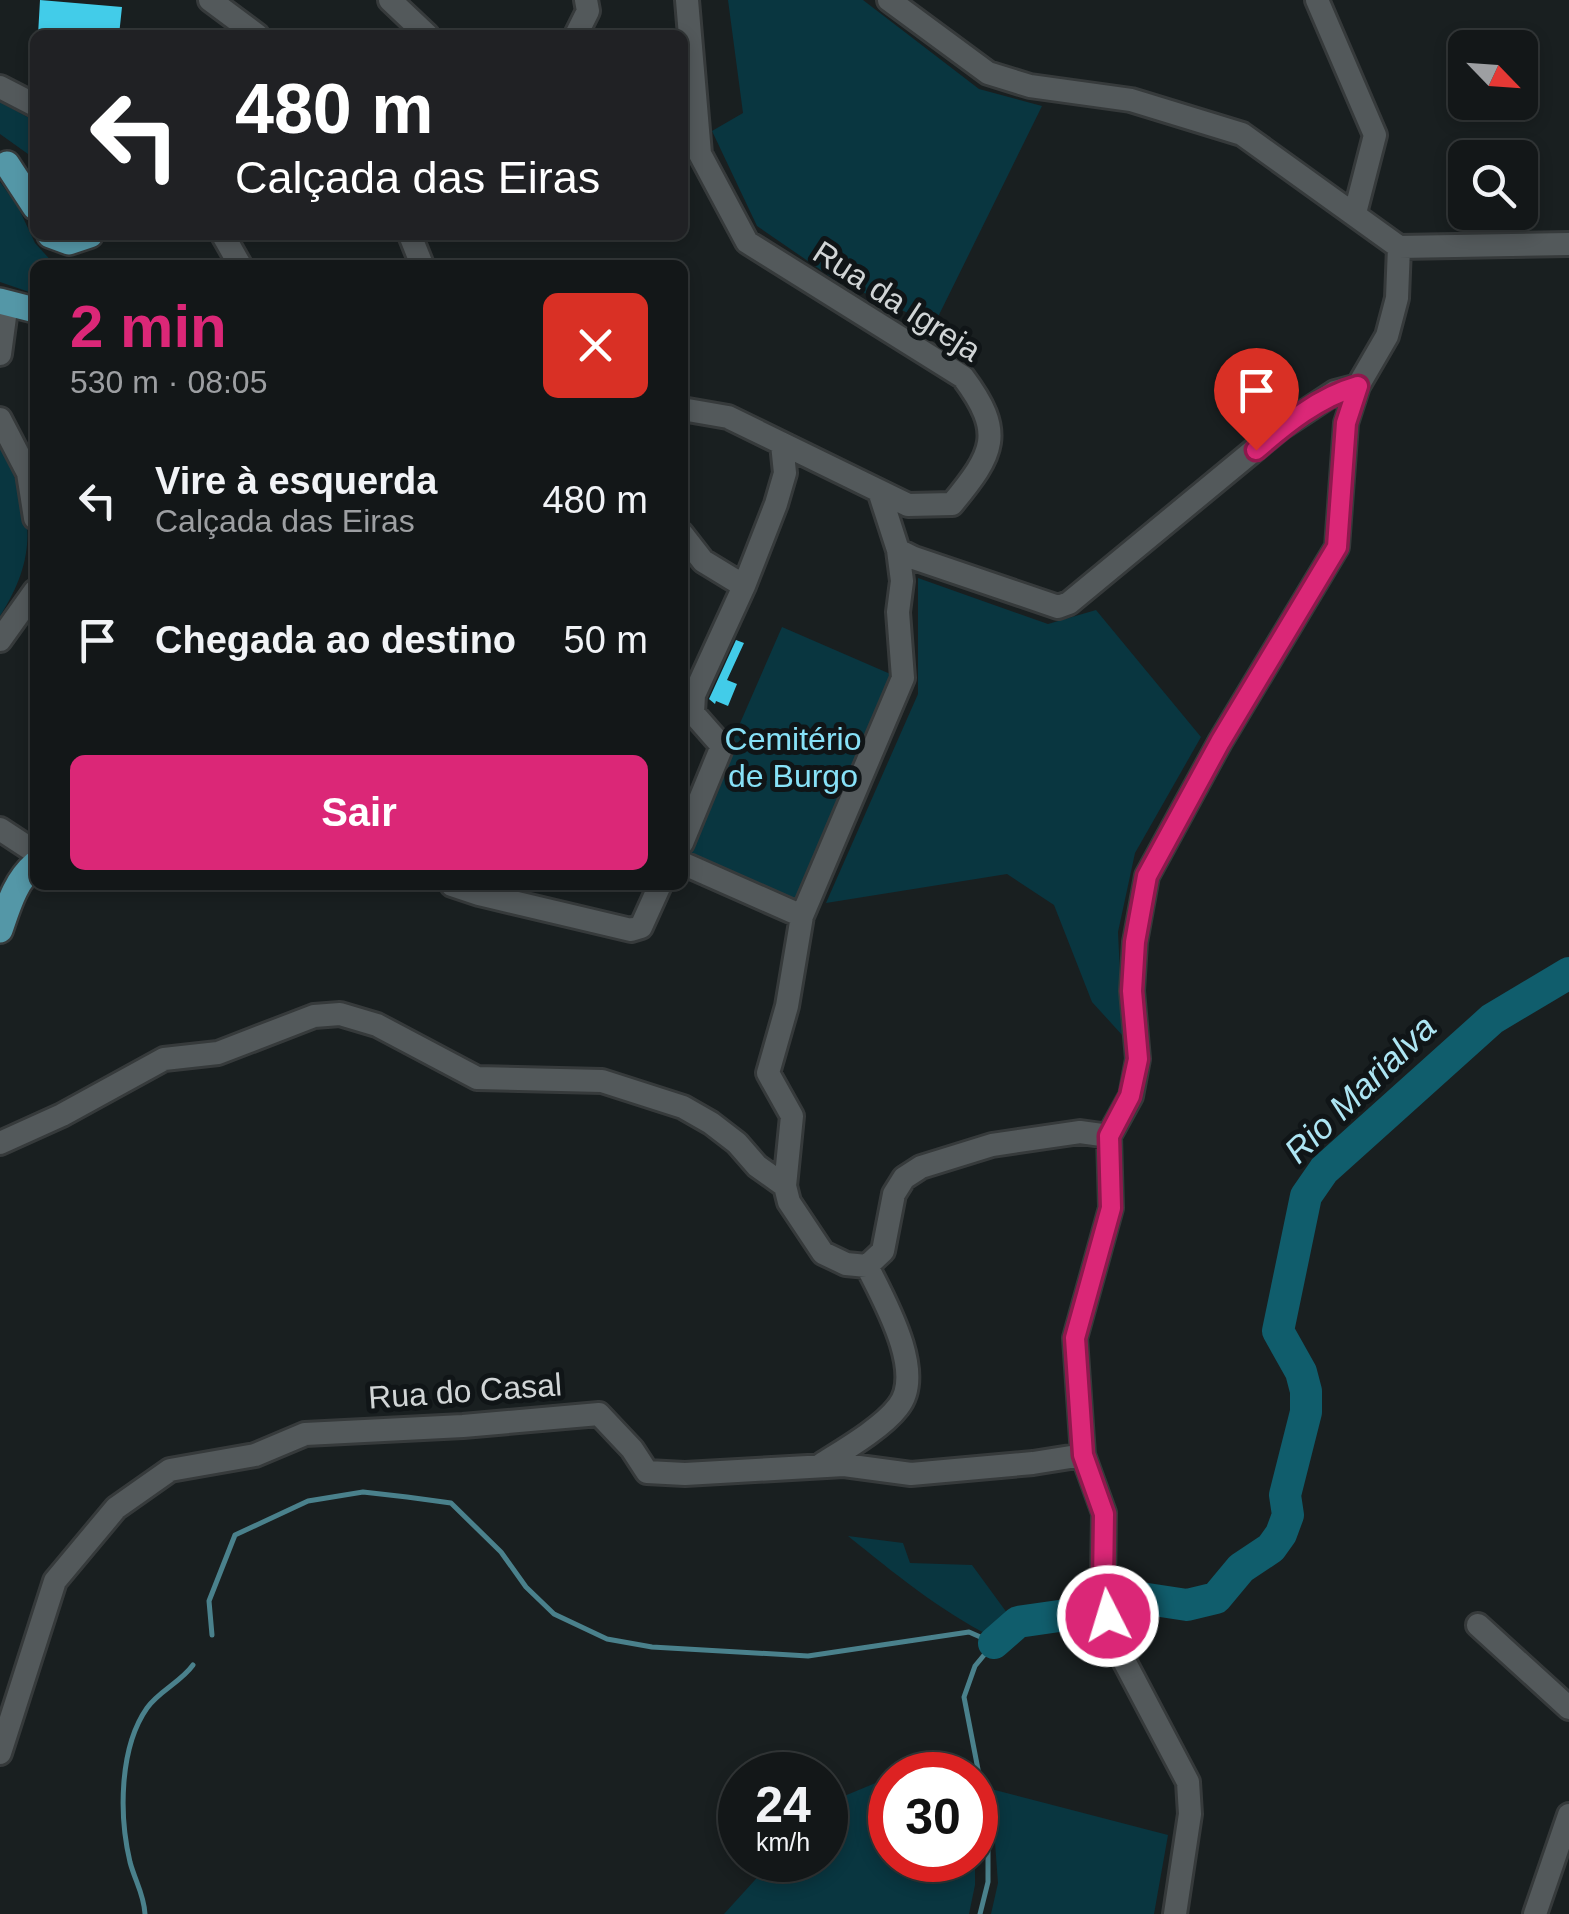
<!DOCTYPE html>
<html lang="pt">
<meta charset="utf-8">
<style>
:root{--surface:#131718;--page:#202425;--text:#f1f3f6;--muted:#9d9fa2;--line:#323637;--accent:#db2777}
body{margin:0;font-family:Arial,sans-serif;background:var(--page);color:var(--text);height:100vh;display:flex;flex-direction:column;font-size:38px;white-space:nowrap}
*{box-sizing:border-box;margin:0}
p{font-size:32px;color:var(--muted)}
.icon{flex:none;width:55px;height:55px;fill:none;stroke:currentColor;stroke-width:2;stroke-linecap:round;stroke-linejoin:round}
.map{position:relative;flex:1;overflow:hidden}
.drawer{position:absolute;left:30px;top:260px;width:658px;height:630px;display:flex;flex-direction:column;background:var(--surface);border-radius:15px;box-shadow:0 5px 15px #0003,0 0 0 2px var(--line)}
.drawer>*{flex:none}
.guide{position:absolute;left:30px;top:30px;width:658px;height:210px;border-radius:15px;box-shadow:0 5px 15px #0003,0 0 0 2px var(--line);background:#202124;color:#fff;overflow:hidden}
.needle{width:65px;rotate:115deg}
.controls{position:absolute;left:1448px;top:30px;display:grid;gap:20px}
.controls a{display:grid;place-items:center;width:90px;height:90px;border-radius:15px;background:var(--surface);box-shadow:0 5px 15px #0003,0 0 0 2px var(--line);font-size:50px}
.speed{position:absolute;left:718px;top:1752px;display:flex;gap:20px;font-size:50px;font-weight:700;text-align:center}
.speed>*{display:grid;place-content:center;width:130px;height:130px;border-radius:50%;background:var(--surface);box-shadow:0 5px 15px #0003,0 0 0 2px var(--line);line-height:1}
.speed small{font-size:25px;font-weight:400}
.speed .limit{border:15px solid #d22;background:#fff;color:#111}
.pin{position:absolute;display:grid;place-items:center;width:85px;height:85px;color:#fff;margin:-102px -42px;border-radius:50% 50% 50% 0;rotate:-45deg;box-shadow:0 0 10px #0007}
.pin .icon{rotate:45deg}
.me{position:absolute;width:110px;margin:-55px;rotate:355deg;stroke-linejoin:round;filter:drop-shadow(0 0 8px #0008)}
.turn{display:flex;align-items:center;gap:35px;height:210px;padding:0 40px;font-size:45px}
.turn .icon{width:130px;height:130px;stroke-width:2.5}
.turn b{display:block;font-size:70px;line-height:85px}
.round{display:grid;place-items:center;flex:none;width:105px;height:105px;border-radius:15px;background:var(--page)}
.overview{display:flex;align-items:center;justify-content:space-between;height:170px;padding:0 40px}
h1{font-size:60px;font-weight:700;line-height:75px;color:var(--accent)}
.primary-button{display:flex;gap:20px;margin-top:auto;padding:20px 40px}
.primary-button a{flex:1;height:115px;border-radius:15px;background:var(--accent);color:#fff;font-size:40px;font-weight:700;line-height:115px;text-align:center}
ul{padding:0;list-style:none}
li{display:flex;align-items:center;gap:30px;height:140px;padding:0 40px}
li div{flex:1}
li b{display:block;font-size:38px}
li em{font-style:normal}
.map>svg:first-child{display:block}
.green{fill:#093640}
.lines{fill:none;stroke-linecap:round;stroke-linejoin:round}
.stream{stroke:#4a818c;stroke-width:5}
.river{stroke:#105d6c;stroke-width:32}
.building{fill:#42cce9}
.minor-casing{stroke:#363a3b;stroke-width:28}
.major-casing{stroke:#363a3b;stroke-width:30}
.minor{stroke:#53595b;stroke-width:22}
.major{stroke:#5497a7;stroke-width:25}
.route-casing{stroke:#8e194d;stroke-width:25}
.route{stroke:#db2777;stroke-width:18}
.labels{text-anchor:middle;stroke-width:10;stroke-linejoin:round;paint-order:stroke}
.street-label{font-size:32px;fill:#d1d5d6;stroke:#101517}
.park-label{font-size:32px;fill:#87e1f7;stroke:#101517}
.water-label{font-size:35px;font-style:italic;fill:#ade5f3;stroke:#101517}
</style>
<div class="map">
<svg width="1569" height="1914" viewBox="0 0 1569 1914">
<rect width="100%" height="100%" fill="#191f20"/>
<!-- green -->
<path class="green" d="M 728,0 L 863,0 L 979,89 L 1042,106 L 934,325 L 834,279 L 757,226 L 712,131 L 743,113 Z
M 0,102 L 35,121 L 35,159 L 0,134 Z
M 0,182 L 18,207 L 35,243 L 55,265 L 35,265 L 35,294 L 0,282 Z
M 0,446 C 33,510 40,553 0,616 Z
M 918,578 L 1048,624 L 1096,610 L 1201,737 L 1135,853 L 1118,932 L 1123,1036 L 1092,1002 L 1054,905 L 1007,874 L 826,903 L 918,694 Z
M 782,627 L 895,676 L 796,903 L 683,854 Z
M 848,1536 L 903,1543 L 910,1563 L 972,1565 L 1010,1617 L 992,1637 C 939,1610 894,1573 848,1536 Z
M 927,1762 L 965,1770 L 966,1775 L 896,1775 Z
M 890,1777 L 890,1860 L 975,1860 L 975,1816 L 975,1885 L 969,1914 L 724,1914 L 773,1860 L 825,1860 L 825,1811 L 837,1799 Z
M 991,1789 L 1168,1835 L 1154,1914 L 991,1914 L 998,1883 Z"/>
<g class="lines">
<!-- stream -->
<path class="stream" d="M 212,1635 L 209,1601 L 235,1535 L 308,1501 L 363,1492 L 407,1497 L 451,1503 L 501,1552 L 526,1587 L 554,1614 L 607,1639 L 652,1647 L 808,1656 L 969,1632 L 994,1643 L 975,1666 L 964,1697 L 988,1821 L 988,1882 L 980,1914
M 145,1914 C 144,1894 135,1881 130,1862 C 119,1816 119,1748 147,1708 C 159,1691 181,1682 193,1665"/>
<!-- river -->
<path class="river" d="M 994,1643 L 1018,1622 L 1073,1614 L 1121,1595 L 1187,1605 L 1216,1598 L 1241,1568 L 1271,1548 L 1281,1534 L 1288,1515 L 1285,1495 L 1306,1412 L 1306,1391 L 1301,1372 L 1278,1331 L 1306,1196 L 1324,1170 L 1492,1019 L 1569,973"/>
</g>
<!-- building -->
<path class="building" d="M 40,0 L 122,7 L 119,35 L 38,35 Z
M 736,640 L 744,643 L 727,680 L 737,684 L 728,706 L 716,701 L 715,704 L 709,699 Z"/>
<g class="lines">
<!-- minor casing -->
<g class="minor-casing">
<path id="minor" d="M 210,0 L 257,35
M 390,0 L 427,35
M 889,0 L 988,73 L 1030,86 L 1131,100 L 1242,134 L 1399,247 L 1569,244
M 1317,0 L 1375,135 L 1355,213
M 576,35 L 588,11 L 586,0
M 0,87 L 35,105
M 223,235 L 240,265
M 410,235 L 422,265
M 0,354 L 7,302
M 682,409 L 728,417 L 908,505 L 952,504 C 994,453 1005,433 963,377 L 747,242 L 700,154 L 687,0
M 0,419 L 28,473 L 35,518
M 879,491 L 898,550 L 914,558 L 1058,607 L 1069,603 L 1282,427 L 1335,392 L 1358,386
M 682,534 L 703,561 L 744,586
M 898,550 L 902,581 L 898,612 L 903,678 L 802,916 L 787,1006 L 768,1073 L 792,1116 L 785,1186 L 789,1202 L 823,1253 L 846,1264 L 867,1266 L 883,1251 L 894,1194 L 904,1178 L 921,1167 L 992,1145 L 1080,1132 L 1109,1136
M 0,640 L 35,591
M 0,829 L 35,852
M 682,843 L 722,746 L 693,713 L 694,695 L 744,586 L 776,504 L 785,473 L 782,444
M 682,863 L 802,916
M 452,885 L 479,894 L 631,930 L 641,927 L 660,885
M 0,1143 L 62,1115 L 164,1059 L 218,1053 L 314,1016 L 340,1014 L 377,1025 L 477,1078 L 602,1081 L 683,1107 L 711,1123 L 737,1143 L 757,1166 L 785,1186
M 822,1464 C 844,1450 882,1428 898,1407 C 926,1373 884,1300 867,1266
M 1478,1625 L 1569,1708
M 0,1753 L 55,1581 L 116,1508 L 170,1470 L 255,1455 L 305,1434 L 463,1426 L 599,1414 L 632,1449 L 647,1472 L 685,1474 L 844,1465 L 911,1474 L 1033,1463 L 1083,1455
M 1175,1914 L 1190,1814 L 1188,1782 L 1111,1636 L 1103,1584 L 1104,1513 L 1083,1455 L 1075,1338 L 1111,1208 L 1109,1136 L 1131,1096 L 1138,1059 L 1132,991 L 1135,942 L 1147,876 L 1220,742 L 1337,547 L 1346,423 L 1358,386 L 1387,336 L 1397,298 L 1399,247
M 1535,1914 L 1569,1815"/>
</g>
<!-- major casing -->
<g class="major-casing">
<path id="major" d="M 7,164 L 35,207
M 50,235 L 69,242 L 90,235
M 0,301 L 35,310
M 0,930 C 8,907 15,881 35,864"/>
</g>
<!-- minor -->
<use href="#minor" class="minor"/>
<!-- major -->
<use href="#major" class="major"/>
</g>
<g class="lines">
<!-- route casing -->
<g class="route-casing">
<path id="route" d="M 1108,1616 L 1103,1584 L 1104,1514 L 1083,1455 L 1075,1338 L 1111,1208 L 1109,1136 L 1130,1096 L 1138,1059 L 1132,991 L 1135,942 L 1147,876 L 1220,742 L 1337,547 L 1346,423 L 1358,386 C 1319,397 1286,424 1256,450"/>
</g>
<!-- route -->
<use href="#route" class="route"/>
</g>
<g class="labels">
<!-- street labels -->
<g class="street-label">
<text transform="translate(897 301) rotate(33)" y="11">Rua da Igreja</text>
<text transform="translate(465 1391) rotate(-4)" y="11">Rua do Casal</text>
</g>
<!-- park labels -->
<g class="park-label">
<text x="793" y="750">Cemitério<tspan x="793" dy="37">de Burgo</tspan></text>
</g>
<!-- water labels -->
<g class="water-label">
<text transform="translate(1360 1089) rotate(-44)" y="12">Rio Marialva</text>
</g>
</g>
</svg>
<div class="controls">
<a><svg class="needle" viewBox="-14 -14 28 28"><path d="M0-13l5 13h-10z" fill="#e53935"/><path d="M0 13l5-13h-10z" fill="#9d9fa2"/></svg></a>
<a><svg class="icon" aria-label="search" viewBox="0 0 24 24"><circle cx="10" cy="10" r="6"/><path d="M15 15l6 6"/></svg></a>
</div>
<div class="speed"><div>24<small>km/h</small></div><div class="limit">30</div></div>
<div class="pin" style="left:1256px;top:450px;background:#d93025"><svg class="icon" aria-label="arrive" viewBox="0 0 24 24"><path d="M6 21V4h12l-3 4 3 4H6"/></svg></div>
<svg class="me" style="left:1108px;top:1616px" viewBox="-20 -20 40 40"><circle r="17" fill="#db2777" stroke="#fff" stroke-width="3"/><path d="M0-11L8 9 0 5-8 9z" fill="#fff"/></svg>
<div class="guide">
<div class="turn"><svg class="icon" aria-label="left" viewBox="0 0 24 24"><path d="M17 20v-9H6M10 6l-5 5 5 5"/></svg><div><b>480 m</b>Calçada das Eiras</div></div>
</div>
<section class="drawer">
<div class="overview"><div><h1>2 min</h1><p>530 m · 08:05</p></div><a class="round" style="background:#d93025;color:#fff"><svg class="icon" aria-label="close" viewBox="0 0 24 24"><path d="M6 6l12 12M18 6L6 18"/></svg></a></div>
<ul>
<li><svg class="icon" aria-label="left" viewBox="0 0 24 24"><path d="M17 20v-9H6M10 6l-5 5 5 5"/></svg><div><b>Vire à esquerda</b><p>Calçada das Eiras</p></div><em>480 m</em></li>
<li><svg class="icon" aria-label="arrive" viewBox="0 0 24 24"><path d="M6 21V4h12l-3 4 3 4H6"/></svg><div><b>Chegada ao destino</b></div><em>50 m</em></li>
</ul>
<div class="primary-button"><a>Sair</a></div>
</section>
</div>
